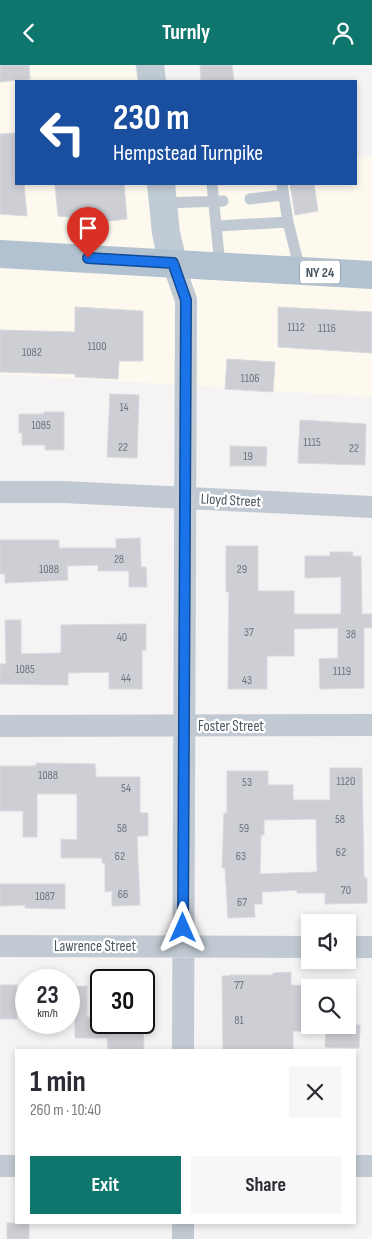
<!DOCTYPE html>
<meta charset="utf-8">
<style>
:root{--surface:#fff;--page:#f7f7f7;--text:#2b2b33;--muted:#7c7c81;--accent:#0f766e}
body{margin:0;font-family:"Sofia Sans Condensed",sans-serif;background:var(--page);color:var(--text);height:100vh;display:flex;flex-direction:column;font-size:19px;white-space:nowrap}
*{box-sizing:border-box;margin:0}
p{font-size:16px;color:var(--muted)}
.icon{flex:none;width:28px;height:28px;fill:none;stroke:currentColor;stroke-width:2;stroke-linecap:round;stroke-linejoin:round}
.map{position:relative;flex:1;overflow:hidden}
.drawer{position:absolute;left:15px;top:984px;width:341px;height:175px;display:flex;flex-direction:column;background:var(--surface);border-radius:0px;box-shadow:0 2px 8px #0003}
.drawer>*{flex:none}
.hud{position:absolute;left:15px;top:15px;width:342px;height:105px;border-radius:0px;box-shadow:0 2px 8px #0003;background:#1a4fa0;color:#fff;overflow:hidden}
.buttons{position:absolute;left:301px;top:849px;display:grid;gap:10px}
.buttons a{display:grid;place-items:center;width:55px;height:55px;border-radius:0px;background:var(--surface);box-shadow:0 2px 8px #0003;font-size:25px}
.speed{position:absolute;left:15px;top:904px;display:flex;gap:10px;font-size:25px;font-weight:700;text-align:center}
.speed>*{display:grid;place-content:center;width:65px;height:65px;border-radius:50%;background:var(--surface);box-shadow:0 2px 8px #0003;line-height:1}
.speed small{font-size:12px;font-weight:400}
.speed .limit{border:2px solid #111;border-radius:8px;background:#fff;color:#111}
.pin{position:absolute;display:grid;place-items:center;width:42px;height:42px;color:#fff;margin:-51px -21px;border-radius:50% 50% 50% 0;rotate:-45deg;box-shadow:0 0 5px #0007}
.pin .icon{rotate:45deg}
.me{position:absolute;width:55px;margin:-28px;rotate:0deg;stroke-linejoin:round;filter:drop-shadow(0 0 4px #0008)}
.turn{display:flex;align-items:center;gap:18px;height:105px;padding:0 15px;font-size:22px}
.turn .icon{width:65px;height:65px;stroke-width:2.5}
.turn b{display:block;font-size:35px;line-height:42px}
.round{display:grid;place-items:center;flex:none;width:52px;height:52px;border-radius:0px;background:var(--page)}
.head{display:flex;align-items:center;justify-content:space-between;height:85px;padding:0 15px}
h1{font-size:30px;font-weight:700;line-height:38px}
.action{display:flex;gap:10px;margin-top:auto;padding:10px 15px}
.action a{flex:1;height:58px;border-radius:0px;background:var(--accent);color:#fff;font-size:20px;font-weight:700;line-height:58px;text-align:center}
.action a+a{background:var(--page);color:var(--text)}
header{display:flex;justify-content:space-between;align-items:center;height:65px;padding:0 15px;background:var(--accent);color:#fff;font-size:22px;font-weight:700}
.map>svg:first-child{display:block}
.commercial{fill:#fdf9ef}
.building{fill:#cdcfd5;stroke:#d7d9de;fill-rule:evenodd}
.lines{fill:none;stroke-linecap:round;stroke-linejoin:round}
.lane{stroke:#c1cad2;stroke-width:11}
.street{stroke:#c1cad2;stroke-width:22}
.secondary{stroke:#c1cbd6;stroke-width:28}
.primary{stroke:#b3c2d1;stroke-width:28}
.route-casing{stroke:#114b97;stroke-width:12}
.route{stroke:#1a73e8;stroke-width:9}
.labels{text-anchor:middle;stroke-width:4.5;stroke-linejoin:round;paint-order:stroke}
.number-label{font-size:12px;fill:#6b747e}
.shield{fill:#fff;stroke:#808990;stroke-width:1}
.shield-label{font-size:14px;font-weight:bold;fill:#4a5661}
.street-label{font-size:15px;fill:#4a5661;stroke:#fff}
</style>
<header><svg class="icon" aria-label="back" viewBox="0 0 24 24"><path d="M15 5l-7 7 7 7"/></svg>Turnly<svg class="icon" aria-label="person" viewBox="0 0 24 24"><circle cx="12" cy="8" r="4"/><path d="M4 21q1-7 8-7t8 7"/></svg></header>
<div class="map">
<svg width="372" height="1174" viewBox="0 0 372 1174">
<rect width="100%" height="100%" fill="#f5f3f3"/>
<!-- commercial -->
<path class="commercial" d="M 0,0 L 132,0 L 138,16 L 16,16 L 16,119 L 356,119 L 356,91 L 372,92 L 372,332 L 0,309 Z"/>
<!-- building -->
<path class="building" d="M 0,0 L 29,0 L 30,14 L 0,17 Z
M 200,0 L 232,0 L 234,16 L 201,16 Z
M 16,68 L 16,119 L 24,119 L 27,151 L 0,149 L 0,69 Z
M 55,119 L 124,119 L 127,154 L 101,157 L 100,151 L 77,153 L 58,151 Z
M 290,119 L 314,119 L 318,146 L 295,150 Z
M 75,242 L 143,246 L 143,296 L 119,296 L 118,314 L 75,312 L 75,309 L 0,307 L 0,265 L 75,267 Z
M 278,242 L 372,247 L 372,288 L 278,282 Z
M 227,294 L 275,297 L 273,327 L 225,324 Z
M 110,329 L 139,330 L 137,393 L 107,392 Z
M 44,347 L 64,347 L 64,385 L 45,385 L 45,380 L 22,380 L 22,368 L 19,368 L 19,349 L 44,349 Z
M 300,355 L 366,359 L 365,400 L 298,398 Z
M 230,381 L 267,382 L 266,401 L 230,401 Z
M 140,473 L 141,502 L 146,502 L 147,522 L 129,522 L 129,506 L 98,506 L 98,500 L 67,501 L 68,515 L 5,518 L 5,509 L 0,509 L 0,475 L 59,475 L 59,483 L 116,483 L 116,474 Z
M 226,481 L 258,481 L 258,526 L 294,526 L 294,549 L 341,549 L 341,512 L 305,513 L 305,491 L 330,491 L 330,487 L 353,487 L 352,491 L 361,491 L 362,549 L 372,549 L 372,563 L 364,563 L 364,623 L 320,624 L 319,594 L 338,593 L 338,563 L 294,564 L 294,591 L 267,591 L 267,624 L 228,624 L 229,527 L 226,527 Z
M 5,555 L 21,555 L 21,589 L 61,588 L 61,560 L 146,559 L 146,585 L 142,585 L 142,624 L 109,624 L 109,607 L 68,608 L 68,620 L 0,619 L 0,599 L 6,599 Z
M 36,698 L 95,699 L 96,712 L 140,712 L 140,748 L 148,748 L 148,771 L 137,771 L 140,840 L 112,841 L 112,826 L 105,827 L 105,798 L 102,798 L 102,793 L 61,793 L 61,774 L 77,775 L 77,729 L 37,729 L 37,772 L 23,772 L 23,746 L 0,746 L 0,701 L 36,701 Z
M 330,703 L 362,703 L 364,813 L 367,813 L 367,838 L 325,839 L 325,828 L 297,828 L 297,825 L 262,827 L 262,839 L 254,839 L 255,852 L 228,853 L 225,803 L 222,803 L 224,748 L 227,748 L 227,706 L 268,706 L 268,720 L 293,720 L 293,735 L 330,735 ZM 316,754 L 317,807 L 260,809 L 261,770 L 264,770 L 264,755 Z
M 0,819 L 65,819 L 65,844 L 25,843 L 25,840 L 0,841 Z
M 291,907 L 291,920 L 306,921 L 305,966 L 293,966 L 293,985 L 223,985 L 222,911 L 229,911 L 230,910 L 273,910 L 273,908 Z
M 0,920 L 17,920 L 17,954 L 0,954 Z
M 87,921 L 87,952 L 92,952 L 92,958 L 143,958 L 144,985 L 108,985 L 107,973 L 75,973 L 75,954 L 69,954 L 69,922 Z
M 326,960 L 360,960 L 359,983 L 325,982 Z
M 7,1158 L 29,1158 L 29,1174 L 7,1174 Z"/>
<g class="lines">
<!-- lane -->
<path class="lane" d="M 212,119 L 220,201
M 282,119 L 288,157 L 300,205
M 250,134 L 283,130
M 163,138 L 223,136
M 217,161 L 288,157"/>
<!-- street -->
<path class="street" d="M 173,198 L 186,235 L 183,985
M 0,427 L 63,427 L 372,442
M 0,661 L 372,660
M 0,881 L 310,882
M 348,882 L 372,882
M 0,1101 L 16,1101
M 355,1101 L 372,1101
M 183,1174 L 183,1158"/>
<!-- secondary -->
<path class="secondary" d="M 150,0 L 152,16
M 161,119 L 166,168 L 173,198"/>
<!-- primary -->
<path class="primary" d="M 0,189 L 372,210"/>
</g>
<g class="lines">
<!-- route casing -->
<g class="route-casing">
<path id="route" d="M 88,193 L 173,198 L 186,235 L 183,863"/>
</g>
<!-- route -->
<use href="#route" class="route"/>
</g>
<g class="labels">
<!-- number labels -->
<g class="number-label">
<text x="296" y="266">1112</text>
<text x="327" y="267">1116</text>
<text x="97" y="285">1100</text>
<text x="32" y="291">1082</text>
<text x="250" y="317">1106</text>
<text x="124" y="346">14</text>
<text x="41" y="364">1085</text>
<text x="312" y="381">1115</text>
<text x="123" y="386">22</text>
<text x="354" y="387">22</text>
<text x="248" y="395">19</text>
<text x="119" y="498">28</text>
<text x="49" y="508">1088</text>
<text x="242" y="508">29</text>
<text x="249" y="571">37</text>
<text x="351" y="573">38</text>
<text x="122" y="576">40</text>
<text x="25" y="608">1085</text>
<text x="342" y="610">1119</text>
<text x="126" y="617">44</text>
<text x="247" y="619">43</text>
<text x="48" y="714">1088</text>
<text x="346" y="720">1120</text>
<text x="247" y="721">53</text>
<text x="126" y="727">54</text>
<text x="340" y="758">58</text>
<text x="122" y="767">58</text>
<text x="244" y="767">59</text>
<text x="341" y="791">62</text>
<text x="120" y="795">62</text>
<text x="241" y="795">63</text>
<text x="346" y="829">70</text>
<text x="123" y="833">66</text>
<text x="45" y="835">1087</text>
<text x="242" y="841">67</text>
<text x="239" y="924">77</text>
<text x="239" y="959">81</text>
</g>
<!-- shield labels -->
<rect class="shield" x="300" y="195.5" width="40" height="23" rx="4"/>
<g class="shield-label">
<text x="320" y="212">NY 24</text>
</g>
<!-- street labels -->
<g class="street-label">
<text transform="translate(231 435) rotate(3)" y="5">Lloyd Street</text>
<text x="231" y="666">Foster Street</text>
<text x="95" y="886">Lawrence Street</text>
</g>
</g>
</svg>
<div class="buttons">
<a><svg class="icon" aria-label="sound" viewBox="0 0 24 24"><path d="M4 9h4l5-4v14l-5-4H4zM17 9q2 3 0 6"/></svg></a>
<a><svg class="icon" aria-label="search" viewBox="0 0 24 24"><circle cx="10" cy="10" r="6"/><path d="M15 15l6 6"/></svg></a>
</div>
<div class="speed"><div>23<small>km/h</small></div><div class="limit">30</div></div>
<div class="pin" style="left:88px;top:193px;background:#d93025"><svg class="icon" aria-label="arrive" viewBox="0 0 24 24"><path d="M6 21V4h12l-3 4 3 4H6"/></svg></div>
<svg class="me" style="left:183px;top:863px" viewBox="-20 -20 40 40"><path d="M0-17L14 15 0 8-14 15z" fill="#1a73e8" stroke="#fff" stroke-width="4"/></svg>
<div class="hud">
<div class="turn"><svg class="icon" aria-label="left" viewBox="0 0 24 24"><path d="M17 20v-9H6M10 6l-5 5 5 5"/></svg><div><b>230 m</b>Hempstead Turnpike</div></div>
</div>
<section class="drawer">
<div class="head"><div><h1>1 min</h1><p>260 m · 10:40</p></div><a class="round"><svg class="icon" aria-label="close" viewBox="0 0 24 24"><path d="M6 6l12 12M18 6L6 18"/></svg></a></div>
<div class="action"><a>Exit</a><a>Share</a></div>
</section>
</div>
